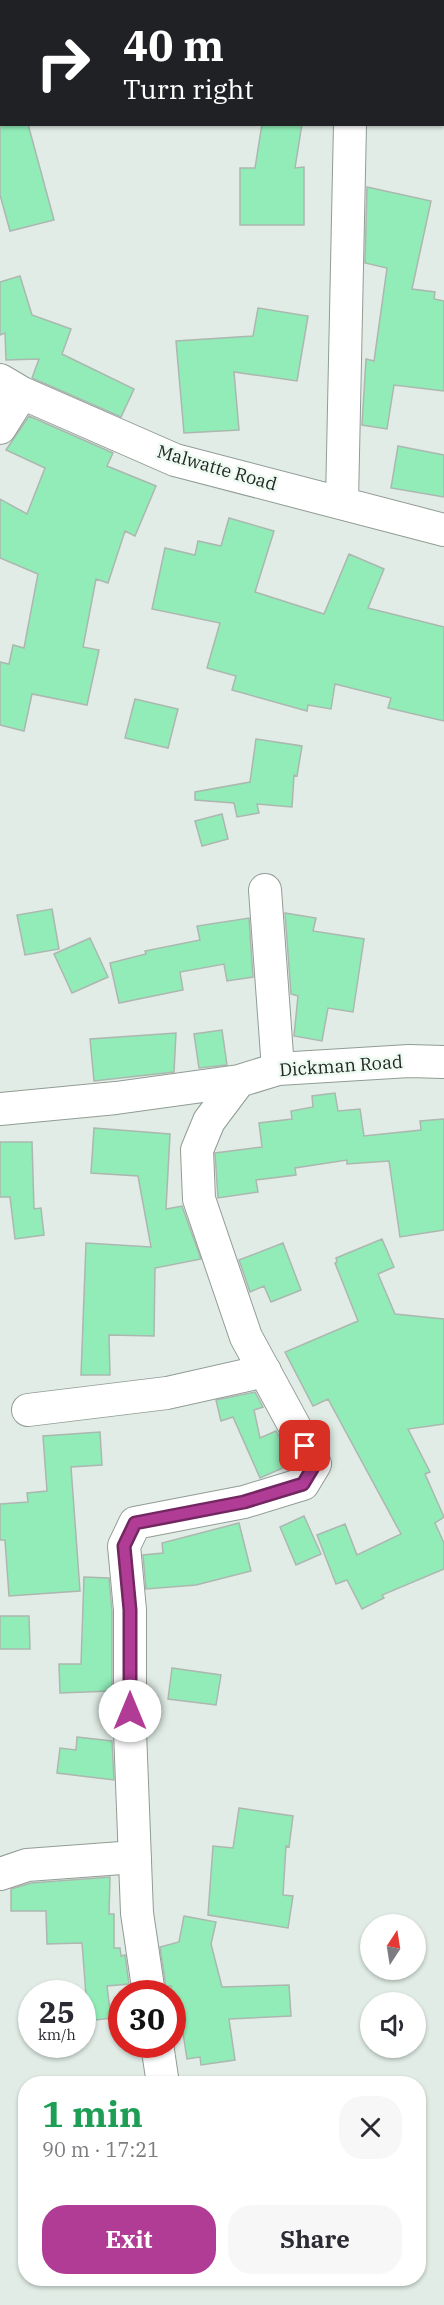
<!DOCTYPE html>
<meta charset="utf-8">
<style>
:root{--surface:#fff;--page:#f7f7f7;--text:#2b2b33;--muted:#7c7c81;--accent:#b03c95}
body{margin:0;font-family:"IBM Plex Serif",serif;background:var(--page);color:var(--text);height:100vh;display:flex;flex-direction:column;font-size:22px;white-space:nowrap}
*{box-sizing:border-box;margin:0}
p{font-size:20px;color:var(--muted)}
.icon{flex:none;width:33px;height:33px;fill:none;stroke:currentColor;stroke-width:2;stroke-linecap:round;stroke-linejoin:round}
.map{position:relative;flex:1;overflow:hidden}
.side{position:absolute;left:18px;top:2076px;width:408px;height:210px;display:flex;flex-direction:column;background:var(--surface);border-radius:24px;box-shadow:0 2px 4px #0004}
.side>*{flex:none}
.guide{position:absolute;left:0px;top:0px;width:444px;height:126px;box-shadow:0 2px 4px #0004;background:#202124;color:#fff;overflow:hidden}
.needle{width:39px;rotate:12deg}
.fabs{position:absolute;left:360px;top:1914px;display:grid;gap:12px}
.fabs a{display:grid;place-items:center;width:66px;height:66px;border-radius:50%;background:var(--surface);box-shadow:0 2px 4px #0004;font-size:30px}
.speed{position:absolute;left:18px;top:1980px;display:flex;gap:12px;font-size:30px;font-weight:700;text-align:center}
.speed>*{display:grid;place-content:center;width:78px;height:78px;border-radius:50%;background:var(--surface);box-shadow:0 2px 4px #0004;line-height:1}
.speed small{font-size:15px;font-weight:400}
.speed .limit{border:9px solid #d22;background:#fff;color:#111}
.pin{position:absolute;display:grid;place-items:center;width:51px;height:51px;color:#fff;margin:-26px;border-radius:12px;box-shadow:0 3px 9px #0006}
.me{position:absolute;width:66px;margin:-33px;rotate:0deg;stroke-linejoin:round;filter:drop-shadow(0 0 4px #0008)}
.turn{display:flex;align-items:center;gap:21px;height:126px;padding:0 24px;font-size:27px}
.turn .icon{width:78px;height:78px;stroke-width:2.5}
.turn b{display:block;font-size:42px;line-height:51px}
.round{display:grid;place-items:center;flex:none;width:63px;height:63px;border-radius:24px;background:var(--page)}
.summary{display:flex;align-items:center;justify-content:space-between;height:102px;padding:0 24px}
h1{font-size:36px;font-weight:800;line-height:45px;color:#1e9e55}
.primary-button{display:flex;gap:12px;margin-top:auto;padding:12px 24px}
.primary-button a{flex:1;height:69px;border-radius:24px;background:var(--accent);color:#fff;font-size:24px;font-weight:800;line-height:69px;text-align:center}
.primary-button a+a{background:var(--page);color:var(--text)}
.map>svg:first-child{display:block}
.building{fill:#91ecb8;stroke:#acb7b0;stroke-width:1.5}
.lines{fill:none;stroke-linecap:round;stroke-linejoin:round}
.minor-casing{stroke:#919c95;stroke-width:34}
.minor{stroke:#fff;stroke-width:32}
.route-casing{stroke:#722761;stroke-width:15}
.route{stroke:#b03c95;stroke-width:10}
.labels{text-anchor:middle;stroke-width:5;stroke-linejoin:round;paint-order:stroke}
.street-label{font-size:18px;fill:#222724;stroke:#edfaf2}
</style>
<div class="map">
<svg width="444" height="2305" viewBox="0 0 444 2305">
<rect width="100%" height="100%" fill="#e0ece5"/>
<!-- building -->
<path class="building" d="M 0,124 L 28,124 L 54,220 L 10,231 L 0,195 Z
M 262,124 L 302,124 L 295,168 L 304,167 L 304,225 L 240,225 L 240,168 L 255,168 Z
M 367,187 L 431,201 L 412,289 L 435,292 L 434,299 L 444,301 L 444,391 L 394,385 L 387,429 L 362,425 L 366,359 L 374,361 L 387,268 L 365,263 Z
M 20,276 L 32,315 L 71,329 L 62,354 L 134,389 L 121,417 L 32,378 L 39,359 L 6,360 L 5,333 L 0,335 L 0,282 Z
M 258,308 L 308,316 L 297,381 L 234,372 L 239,430 L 184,433 L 176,341 L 253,336 Z
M 29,416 L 113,453 L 107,466 L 156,486 L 135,536 L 125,531 L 108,583 L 96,579 L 83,647 L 99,650 L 87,705 L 32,694 L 24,731 L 0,725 L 0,662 L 9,664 L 13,645 L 24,648 L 38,574 L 0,558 L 0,499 L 27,514 L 45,468 L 6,450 Z
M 398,446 L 444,455 L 444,497 L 391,488 Z
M 229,518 L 274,531 L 255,592 L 324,614 L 349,554 L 384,569 L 368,608 L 444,627 L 444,721 L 388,708 L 391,698 L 335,684 L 331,709 L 308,705 L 307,711 L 232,690 L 236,676 L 207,668 L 220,623 L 152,609 L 165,548 L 195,555 L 198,541 L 221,546 Z
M 135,699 L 178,709 L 168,748 L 125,738 Z
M 256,739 L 302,746 L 297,776 L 294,775 L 292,807 L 257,804 L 259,813 L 237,817 L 234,803 L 195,800 L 195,792 L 250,782 Z
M 222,814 L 228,839 L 202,846 L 195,821 Z
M 52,909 L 59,949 L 25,955 L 17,915 Z
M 285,913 L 316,918 L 313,931 L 364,939 L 353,1012 L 328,1008 L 322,1041 L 294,1036 L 298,996 L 291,994 Z
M 249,918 L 253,977 L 227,981 L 224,964 L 180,972 L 183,990 L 119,1003 L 110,963 L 146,954 L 145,951 L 200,940 L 197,926 Z
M 90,938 L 108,977 L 72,993 L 54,954 Z
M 222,1030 L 227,1065 L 199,1068 L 194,1034 Z
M 176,1033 L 174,1072 L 94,1081 L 90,1039 Z
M 335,1093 L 338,1111 L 360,1109 L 364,1136 L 421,1130 L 420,1121 L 444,1119 L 444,1230 L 400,1237 L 389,1161 L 347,1164 L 347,1160 L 295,1168 L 296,1175 L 256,1180 L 258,1192 L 218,1198 L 215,1153 L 262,1147 L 259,1123 L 292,1119 L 291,1111 L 313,1107 L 312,1096 Z
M 94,1128 L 170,1134 L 166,1209 L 182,1206 L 201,1259 L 155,1268 L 154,1336 L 109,1335 L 110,1375 L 81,1375 L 86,1243 L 151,1247 L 138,1176 L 91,1173 Z
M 0,1142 L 32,1142 L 34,1209 L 41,1208 L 44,1235 L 15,1239 L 10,1197 L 0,1197 Z
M 382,1239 L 394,1267 L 378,1274 L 395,1314 L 444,1319 L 444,1424 L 408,1429 L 430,1472 L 425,1474 L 444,1517 L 435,1523 L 444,1543 L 444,1569 L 382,1595 L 384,1598 L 362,1609 L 347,1580 L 336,1584 L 317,1535 L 345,1524 L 357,1555 L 401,1534 L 328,1399 L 313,1406 L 285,1352 L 358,1321 L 335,1263 L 337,1262 L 336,1258 Z
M 283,1243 L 301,1290 L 271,1302 L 264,1286 L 250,1292 L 239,1260 Z
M 255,1392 L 263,1407 L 254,1410 L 260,1438 L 276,1431 L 294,1463 L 260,1478 L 233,1417 L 221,1421 L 216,1400 Z
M 100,1432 L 102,1465 L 71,1467 L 80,1591 L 9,1596 L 5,1540 L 0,1540 L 0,1504 L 28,1502 L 27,1493 L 47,1491 L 43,1436 Z
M 304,1516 L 321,1554 L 296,1565 L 280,1527 Z
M 239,1523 L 251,1571 L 196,1585 L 146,1589 L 143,1555 L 163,1553 L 162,1543 Z
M 84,1577 L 109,1578 L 112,1611 L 112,1691 L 60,1693 L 59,1664 L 81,1664 Z
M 0,1616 L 29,1616 L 30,1649 L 0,1649 Z
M 172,1668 L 221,1675 L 216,1705 L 168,1699 Z
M 77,1737 L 112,1741 L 114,1780 L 57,1773 L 60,1748 L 76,1750 Z
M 239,1808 L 293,1816 L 289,1847 L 286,1846 L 283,1895 L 293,1896 L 288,1928 L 208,1915 L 213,1846 L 233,1848 Z
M 110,1877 L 109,1914 L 114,1914 L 114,1948 L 120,1948 L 121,1956 L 125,1955 L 129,1984 L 107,1986 L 111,2018 L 88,2021 L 82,1943 L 47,1944 L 46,1911 L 11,1911 L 11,1889 L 31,1883 Z
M 184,1916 L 216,1922 L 211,1944 L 222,1987 L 289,1985 L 291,2016 L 229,2019 L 235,2060 L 201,2065 L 200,2057 L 187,2059 L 181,2020 L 176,2021 L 171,1986 L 166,1987 L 160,1947 L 179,1942 Z"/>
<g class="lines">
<!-- minor casing -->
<g class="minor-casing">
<path id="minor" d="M 353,2 L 353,0
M 442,73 L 444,74
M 0,380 L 22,393 L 175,460 L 444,530
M 0,428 L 22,393
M 342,502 L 350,124
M 265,890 L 278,1069
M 0,1109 L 116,1098 L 239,1081 L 278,1069 L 409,1061 L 444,1062
M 28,1410 L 167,1393 L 265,1371
M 0,1874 L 27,1865 L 135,1857
M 149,1994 L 137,1913 L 130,1731 L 130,1610 L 124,1546 L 135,1523 L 244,1502 L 303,1484 L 315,1464 L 246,1337 L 199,1199 L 197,1150 L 209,1121 L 239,1081
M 157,2044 L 163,2084"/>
</g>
<!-- minor -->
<use href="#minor" class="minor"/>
</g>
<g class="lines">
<!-- route casing -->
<g class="route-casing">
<path id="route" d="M 130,1711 L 130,1610 L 124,1546 L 135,1523 L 244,1502 L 303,1484 L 315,1464 L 305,1446"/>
</g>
<!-- route -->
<use href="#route" class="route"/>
</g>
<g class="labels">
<!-- street labels -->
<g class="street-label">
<text transform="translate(217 468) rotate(16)" y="6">Malwatte Road</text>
<text transform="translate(341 1066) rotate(-4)" y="6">Dickman Road</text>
</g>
</g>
</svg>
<div class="fabs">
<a><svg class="needle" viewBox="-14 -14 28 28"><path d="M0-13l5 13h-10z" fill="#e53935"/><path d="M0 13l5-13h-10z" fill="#7c7c81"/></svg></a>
<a><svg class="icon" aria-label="sound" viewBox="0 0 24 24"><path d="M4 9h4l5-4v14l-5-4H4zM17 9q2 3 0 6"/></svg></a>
</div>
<div class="speed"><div>25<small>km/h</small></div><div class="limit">30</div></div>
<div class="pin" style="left:305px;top:1446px;background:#d93025"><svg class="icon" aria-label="arrive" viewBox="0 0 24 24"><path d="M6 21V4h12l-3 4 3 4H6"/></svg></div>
<svg class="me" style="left:130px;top:1711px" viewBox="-20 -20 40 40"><circle r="19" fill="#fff"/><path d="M0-13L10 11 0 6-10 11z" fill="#b03c95"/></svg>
<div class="guide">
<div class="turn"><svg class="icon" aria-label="right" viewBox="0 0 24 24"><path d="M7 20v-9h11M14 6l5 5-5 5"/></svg><div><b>40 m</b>Turn right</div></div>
</div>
<section class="side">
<div class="summary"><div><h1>1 min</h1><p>90 m · 17:21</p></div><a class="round"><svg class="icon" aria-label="close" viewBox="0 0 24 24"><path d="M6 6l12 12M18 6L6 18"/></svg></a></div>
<div class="primary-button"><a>Exit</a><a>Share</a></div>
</section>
</div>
